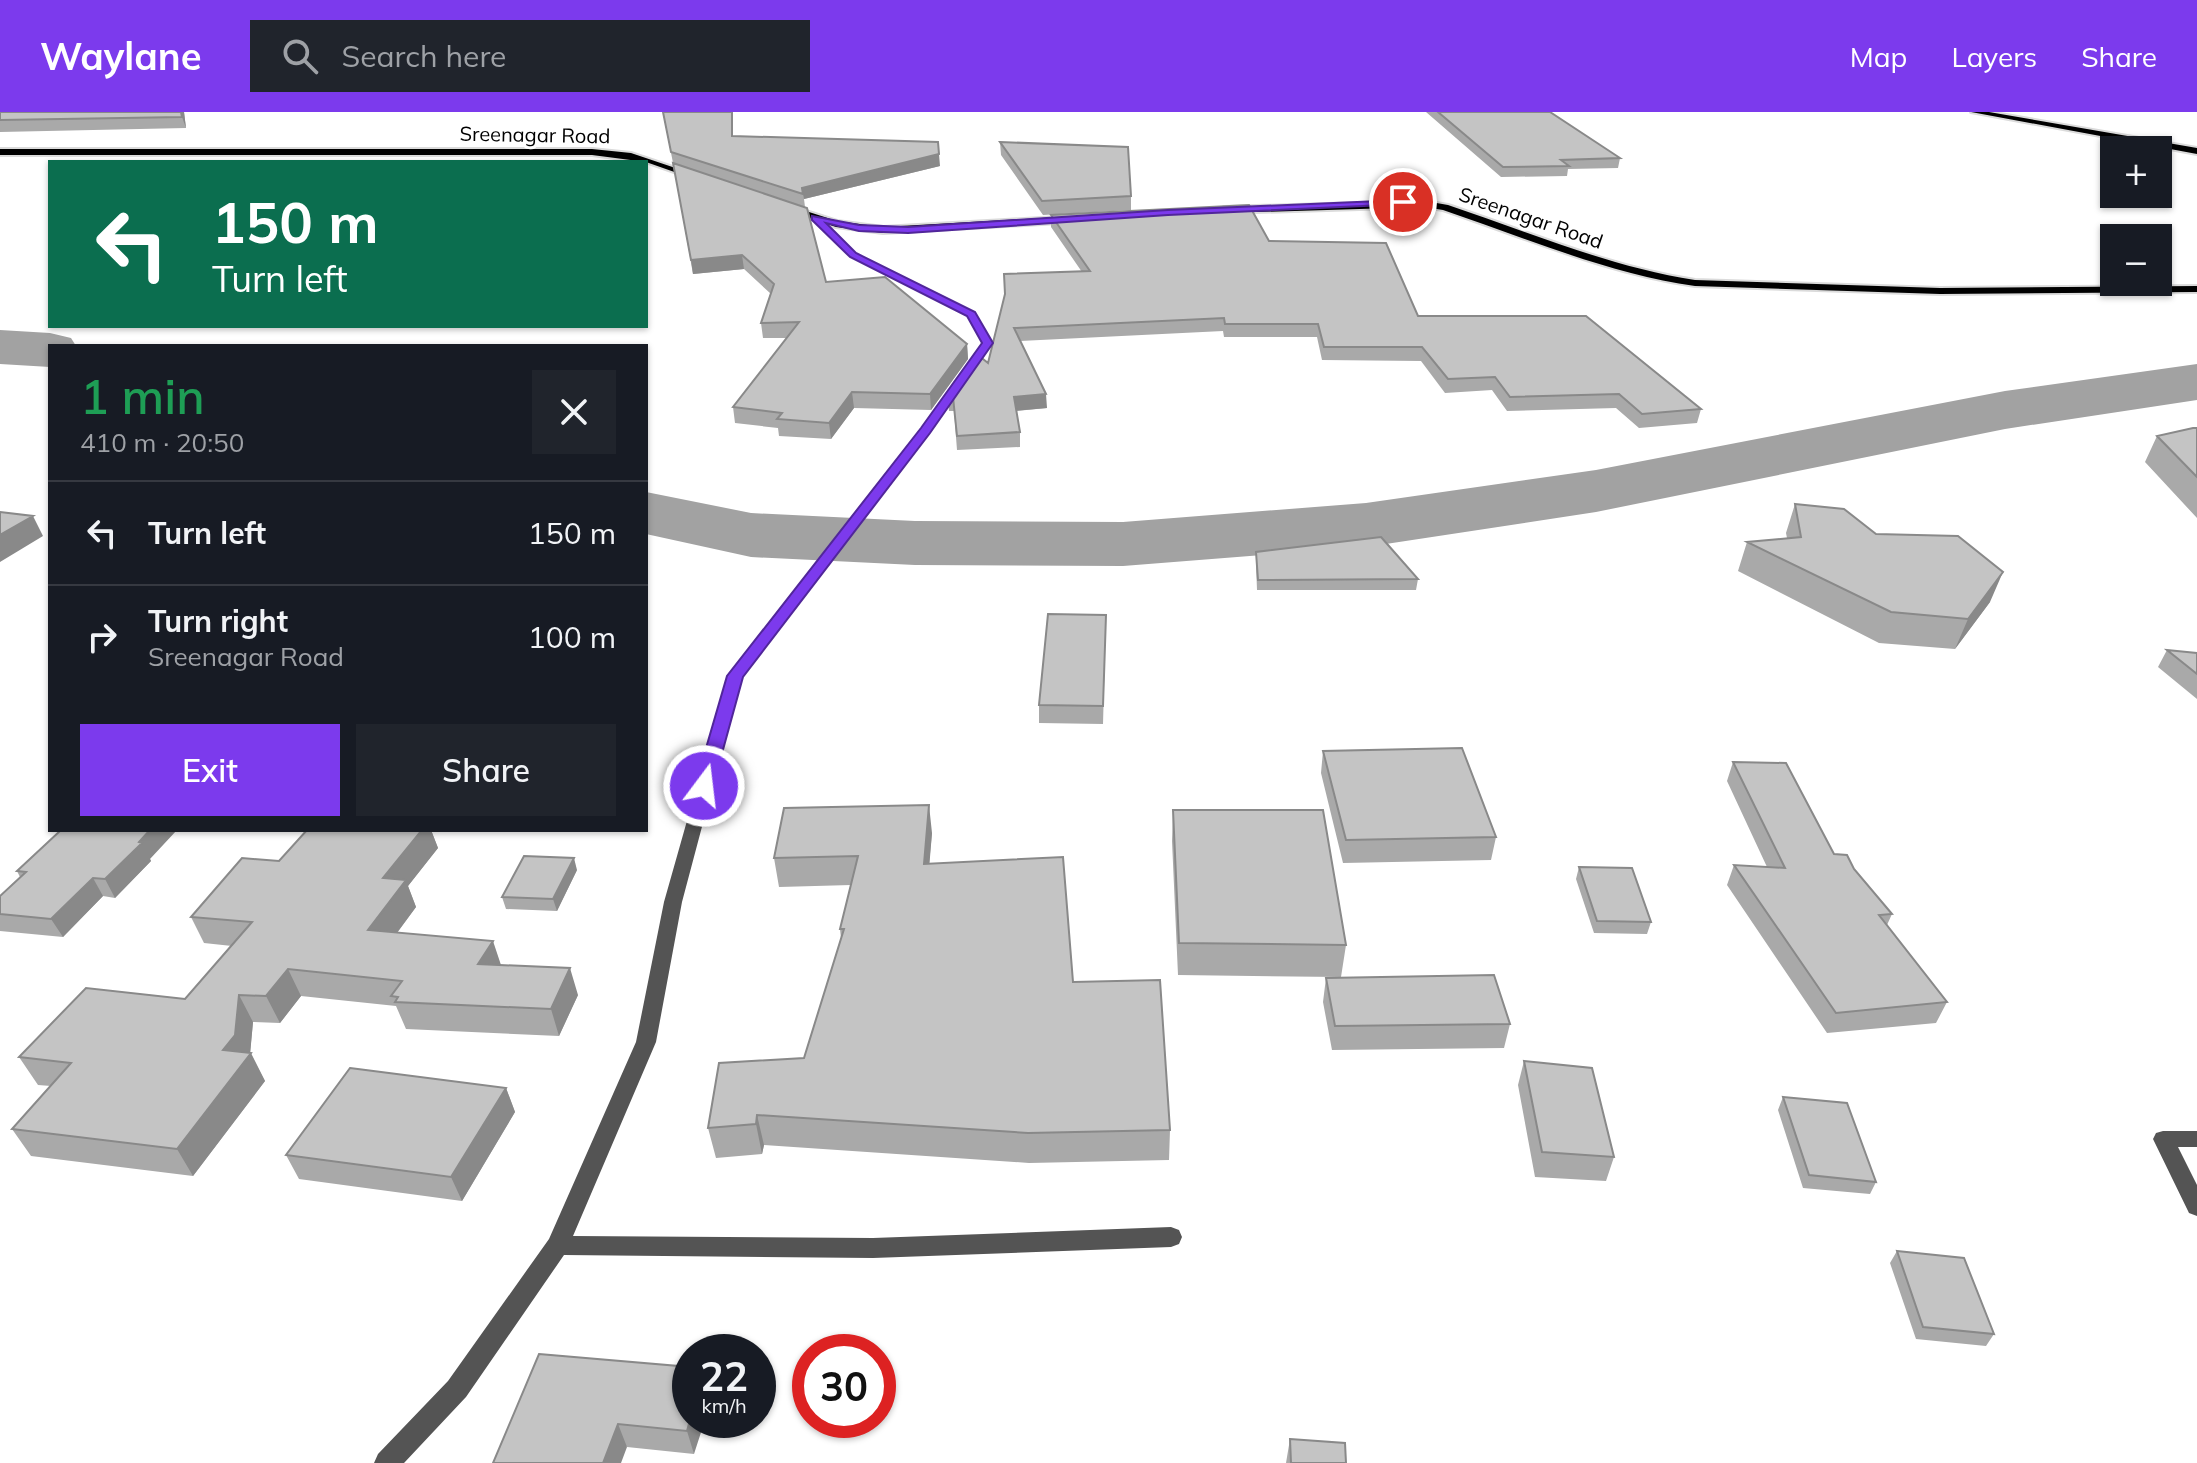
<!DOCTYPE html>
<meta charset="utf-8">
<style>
:root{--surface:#171b24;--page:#20242c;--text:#f1f3f6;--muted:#9ea1a6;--line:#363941;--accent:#7c3aed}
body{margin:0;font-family:Mulish,sans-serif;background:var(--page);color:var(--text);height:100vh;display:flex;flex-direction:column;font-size:30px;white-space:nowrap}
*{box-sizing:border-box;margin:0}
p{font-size:26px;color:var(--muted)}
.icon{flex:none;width:44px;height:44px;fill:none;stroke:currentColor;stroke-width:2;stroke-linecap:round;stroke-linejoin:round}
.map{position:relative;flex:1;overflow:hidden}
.side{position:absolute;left:48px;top:232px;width:600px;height:488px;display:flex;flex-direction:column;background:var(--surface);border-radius:0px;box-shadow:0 2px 6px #0004}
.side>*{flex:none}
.guide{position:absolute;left:48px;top:48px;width:600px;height:168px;border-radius:0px;box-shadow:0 2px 6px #0004;background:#0b6e4f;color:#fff;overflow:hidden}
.buttons{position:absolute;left:2100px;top:24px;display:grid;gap:16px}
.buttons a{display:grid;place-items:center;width:72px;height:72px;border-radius:0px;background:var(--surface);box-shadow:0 2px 6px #0004;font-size:40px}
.speed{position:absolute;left:672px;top:1222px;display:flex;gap:16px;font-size:40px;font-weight:700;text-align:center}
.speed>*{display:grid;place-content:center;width:104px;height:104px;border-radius:50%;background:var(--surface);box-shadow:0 2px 6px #0004;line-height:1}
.speed small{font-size:20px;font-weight:400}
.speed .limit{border:12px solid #d22;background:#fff;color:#111}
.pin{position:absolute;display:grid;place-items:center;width:68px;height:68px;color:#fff;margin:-34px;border:4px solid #fff;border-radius:50%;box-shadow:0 2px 8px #0007}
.me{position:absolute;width:88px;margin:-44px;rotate:15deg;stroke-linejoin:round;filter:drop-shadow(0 0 6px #0008)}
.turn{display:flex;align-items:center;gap:28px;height:168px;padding:0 32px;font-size:36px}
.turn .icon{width:104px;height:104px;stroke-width:2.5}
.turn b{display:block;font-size:56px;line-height:68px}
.round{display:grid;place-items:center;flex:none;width:84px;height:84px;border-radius:0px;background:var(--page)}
.overview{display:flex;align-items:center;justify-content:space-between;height:136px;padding:0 32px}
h1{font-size:48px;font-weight:600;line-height:60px;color:#1e9e55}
.button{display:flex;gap:16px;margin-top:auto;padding:16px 32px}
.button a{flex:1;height:92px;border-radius:0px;background:var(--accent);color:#fff;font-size:32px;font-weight:600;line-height:92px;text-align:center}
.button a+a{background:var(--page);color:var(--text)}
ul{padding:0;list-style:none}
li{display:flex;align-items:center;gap:24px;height:104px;padding:0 32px;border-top:2px solid var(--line)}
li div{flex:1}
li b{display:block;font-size:30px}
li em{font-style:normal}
header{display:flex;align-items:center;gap:48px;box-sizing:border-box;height:112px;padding:0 40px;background:var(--accent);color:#fff}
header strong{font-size:38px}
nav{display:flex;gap:44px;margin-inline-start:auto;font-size:28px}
.search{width:560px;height:72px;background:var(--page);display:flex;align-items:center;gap:20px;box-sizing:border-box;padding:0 28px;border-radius:0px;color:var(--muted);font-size:30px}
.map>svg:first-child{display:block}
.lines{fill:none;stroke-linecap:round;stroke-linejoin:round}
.river{fill:#a2a2a2;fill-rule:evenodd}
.primary-casing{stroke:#dbdbdb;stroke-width:4}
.minor{fill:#545454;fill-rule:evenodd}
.primary{fill:#000;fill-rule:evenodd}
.wall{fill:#a9a9a9}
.shaded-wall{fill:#898989}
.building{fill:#c4c4c4;stroke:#898989;stroke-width:2}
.route{fill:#7c3aed;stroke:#51269a;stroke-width:2}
.labels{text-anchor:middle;stroke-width:6;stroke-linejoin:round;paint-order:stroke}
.far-street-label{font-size:20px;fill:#000;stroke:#fff}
</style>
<header>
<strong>Waylane</strong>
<div class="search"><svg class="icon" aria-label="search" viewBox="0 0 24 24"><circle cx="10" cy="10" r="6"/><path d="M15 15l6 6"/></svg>Search here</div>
<nav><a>Map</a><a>Layers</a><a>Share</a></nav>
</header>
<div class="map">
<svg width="2197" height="1351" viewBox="0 0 2197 1351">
<rect width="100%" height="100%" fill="#fff"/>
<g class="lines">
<!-- river -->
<path class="river" d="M 0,218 L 50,221 L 71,226 L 76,234 L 50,234 L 50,255 L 0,252 Z
M 2197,252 L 2197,288 L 2005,317 L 1596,400 L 1366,435 L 1123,454 L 915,453 L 751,445 L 646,422 L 646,380 L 751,401 L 915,409 L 1123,410 L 1366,391 L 1596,358 L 2005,279 Z"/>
<!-- primary casing -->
<g class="primary-casing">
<path id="primary" d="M 1971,0 L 1989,0 L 2197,36 L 2197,42 Z
M 0,37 L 592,37 L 631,41 L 705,66 L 697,68 L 646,50 L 592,43 L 0,43 Z
M 1425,89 L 1448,93 C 1529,120 1610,155 1695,168 L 1940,176 L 2197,174 L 2197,180 L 1940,182 L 1695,174 C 1609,162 1526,126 1443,98 L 1425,95 L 1224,101 L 1219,98 L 1224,95 Z
M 784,92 L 837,109 L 883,115 L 1076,104 L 1081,107 L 1076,110 L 883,121 L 836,115 L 781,97 Z"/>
</g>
<!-- minor -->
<path class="minor" d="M 812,104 L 818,104 L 856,141 L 974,200 L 993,231 L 930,320 L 742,564 L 682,790 L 656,930 L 573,1124 L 873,1126 L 1171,1115 L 1179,1118 L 1182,1125 L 1179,1132 L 1171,1135 L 873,1146 L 564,1143 L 466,1285 L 404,1351 L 374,1351 L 378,1342 L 448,1269 L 549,1127 L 636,930 L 664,790 L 728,564 L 922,316 L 983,231 L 967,204 L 850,145 L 812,108 Z
M 2163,1019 L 2197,1019 L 2197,1035 L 2178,1035 L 2197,1073 L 2197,1104 L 2189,1101 L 2153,1027 L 2156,1021 Z"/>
<!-- primary -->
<use href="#primary" class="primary"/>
</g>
<!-- wall -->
<path class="wall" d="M 0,0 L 184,0 L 186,16 L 0,20 Z
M 663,0 L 733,24 L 940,54 L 804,87 L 805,95 L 673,51 Z
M 1426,0 L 1550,0 L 1620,46 L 1618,56 L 1568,57 L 1567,64 L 1501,65 Z
M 1000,30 L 1131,84 L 1131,98 L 1043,103 L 1001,43 Z
M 673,51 L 826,170 L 967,232 L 968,247 L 931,298 L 854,296 L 831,327 L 779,324 L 778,316 L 735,311 L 733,295 L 787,226 L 763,226 L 761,211 L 771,182 L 744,157 L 693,162 Z
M 1051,103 L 1269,129 L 1418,204 L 1701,297 L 1697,311 L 1639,316 L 1616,296 L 1507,299 L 1492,278 L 1445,281 L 1421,249 L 1322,248 L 1317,225 L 1224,225 L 1223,219 L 1020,229 L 1047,296 L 1016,299 L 1020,320 L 1020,335 L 957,338 L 954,299 L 949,299 L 948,285 L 988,251 L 1005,183 L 1082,160 L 1051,115 Z
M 2197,316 L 2197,406 L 2145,350 L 2157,324 Z
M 1795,392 L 1876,422 L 1990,490 L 1955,537 L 1879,531 L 1738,459 L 1747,430 L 1787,426 L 1786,421 Z
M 1256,440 L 1418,467 L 1416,478 L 1257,478 L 1256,451 Z
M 1106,503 L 1103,612 L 1039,611 L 1039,593 Z
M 2167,538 L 2197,541 L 2197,587 L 2158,555 Z
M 1323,639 L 1496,725 L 1491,748 L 1343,751 L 1321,661 Z
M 1733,650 L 1834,742 L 1854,757 L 1892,802 L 1887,813 L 1947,890 L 1936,911 L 1827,921 L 1727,773 L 1734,753 L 1767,755 L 1727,669 Z
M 1173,698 L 1346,833 L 1341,865 L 1178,863 L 1172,729 Z
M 307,718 L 431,718 L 438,736 L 408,774 L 416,795 L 397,821 L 501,853 L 578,883 L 559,924 L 406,917 L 396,894 L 301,884 L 280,911 L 253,910 L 250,941 L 265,969 L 193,1064 L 31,1044 L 12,1017 L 51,974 L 38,973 L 19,945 L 185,887 L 232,834 L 204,831 L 191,805 L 279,749 Z
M 932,721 L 929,752 L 1073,870 L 1170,1018 L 1169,1048 L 1029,1051 L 764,1033 L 762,1042 L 716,1046 L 708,1016 L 804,946 L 841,826 L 840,817 L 851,773 L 779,775 L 774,746 Z
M 150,747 L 151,749 L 115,786 L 103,784 L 63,825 L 0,819 L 0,784 L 20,765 L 17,759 Z
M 1579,755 L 1651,810 L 1647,822 L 1594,821 L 1576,767 Z
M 577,758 L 557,799 L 506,797 L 502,785 Z
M 1326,866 L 1510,912 L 1504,936 L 1332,938 L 1323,890 Z
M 1524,949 L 1614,1045 L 1606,1069 L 1535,1065 L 1518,973 Z
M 506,976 L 515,1000 L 462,1089 L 299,1067 L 286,1043 Z
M 1783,985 L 1876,1070 L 1870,1082 L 1803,1076 L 1778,998 Z
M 1897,1139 L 1994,1222 L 1986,1234 L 1916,1227 L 1890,1151 Z
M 539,1242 L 690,1255 L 694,1342 L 627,1335 Z
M 1290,1327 L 1346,1351 L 1286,1351 Z"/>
<!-- shaded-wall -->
<path class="shaded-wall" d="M 181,0 L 184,0 L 186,16 L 182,5 Z
M 732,0 L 733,0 L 733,35 L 732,24 Z
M 939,42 L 940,54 L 804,87 L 802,76 Z
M 742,143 L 744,157 L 693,162 L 691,148 Z
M 967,232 L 968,247 L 931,298 L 930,282 Z
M 852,280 L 854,296 L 831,327 L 829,311 Z
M 1046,282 L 1047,296 L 1014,299 L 1014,285 Z
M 33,404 L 43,424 L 0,450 L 0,423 Z
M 2003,460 L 1990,490 L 1955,537 L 1968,507 Z
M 929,693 L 932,721 L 927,781 L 924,752 Z
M 150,718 L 177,718 L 150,747 L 151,749 L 115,786 L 105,767 Z
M 422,718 L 431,718 L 438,736 L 408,774 L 416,795 L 379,845 L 368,818 L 383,766 Z
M 574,746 L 577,758 L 557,799 L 553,787 Z
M 93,766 L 103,784 L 63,825 L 51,807 Z
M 493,829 L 502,856 L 478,852 Z
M 570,856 L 578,883 L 559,924 L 551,897 Z
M 288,857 L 301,884 L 280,911 L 266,884 Z
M 239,883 L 253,910 L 250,943 L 251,941 L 265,969 L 193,1064 L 177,1037 L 223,938 Z
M 506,976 L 515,1000 L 462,1089 L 451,1065 Z
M 757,1003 L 764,1033 L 762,1042 L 756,1012 Z
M 690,1308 L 705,1308 L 694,1342 L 687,1319 Z
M 618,1312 L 627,1335 L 621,1351 L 603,1351 Z"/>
<!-- building -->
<path class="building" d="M 0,0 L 181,0 L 182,5 L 0,8 Z
M 663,0 L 732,0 L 732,24 L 938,30 L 939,42 L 802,76 L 803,82 L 671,40 Z
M 1438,0 L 1550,0 L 1620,46 L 1561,48 L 1569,54 L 1503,55 Z
M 1000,30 L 1128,35 L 1131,84 L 1042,89 Z
M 673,51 L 807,96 L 826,170 L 885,165 L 967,232 L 930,282 L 852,280 L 829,311 L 777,307 L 782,301 L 733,295 L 799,210 L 761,211 L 774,172 L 742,143 L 691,148 Z
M 1249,93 L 1269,129 L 1386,131 L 1418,204 L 1586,204 L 1701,297 L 1642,302 L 1619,282 L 1510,285 L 1495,265 L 1448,267 L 1422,235 L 1324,235 L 1318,212 L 1225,212 L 1224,206 L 1014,216 L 1046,282 L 1014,285 L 1020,320 L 957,324 L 953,285 L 948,285 L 978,243 L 988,251 L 1005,182 L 1004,162 L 1090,159 L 1051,103 Z
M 2193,316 L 2197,316 L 2197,365 L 2157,324 Z
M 1795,392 L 1844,397 L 1876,422 L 1958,424 L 2003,460 L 1968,507 L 1891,500 L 1747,430 L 1801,425 Z
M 0,400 L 33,404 L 0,423 Z
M 1381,425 L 1418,467 L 1258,468 L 1256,440 Z
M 1048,502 L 1106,503 L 1103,594 L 1039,593 Z
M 2167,538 L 2197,541 L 2197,562 Z
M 1462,636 L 1496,725 L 1346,728 L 1323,639 Z
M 1733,650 L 1786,651 L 1834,742 L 1847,743 L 1854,757 L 1892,802 L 1879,803 L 1947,890 L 1836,901 L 1734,753 L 1785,756 Z
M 929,693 L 924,752 L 1063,745 L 1073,870 L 1160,868 L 1170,1018 L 1028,1021 L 757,1003 L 756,1012 L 708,1016 L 719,951 L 804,946 L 844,817 L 840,817 L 858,744 L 774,746 L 784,696 Z
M 1173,698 L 1323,698 L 1346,833 L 1179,831 Z
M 61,718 L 150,718 L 139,730 L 142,731 L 105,767 L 93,766 L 51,807 L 0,802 L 0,784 L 26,760 L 17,759 Z
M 307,718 L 422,718 L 383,766 L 406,768 L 368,818 L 493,829 L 478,852 L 570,856 L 551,897 L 395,890 L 398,885 L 391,884 L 402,869 L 288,857 L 266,884 L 239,883 L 235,923 L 223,938 L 251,941 L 177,1037 L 12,1017 L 71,951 L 19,945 L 86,876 L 185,887 L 252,810 L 191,805 L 242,746 L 279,749 Z
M 524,744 L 574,746 L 553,787 L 502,785 Z
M 1579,755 L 1632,756 L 1651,810 L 1597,809 Z
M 1494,863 L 1510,912 L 1335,914 L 1326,866 Z
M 1524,949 L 1592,956 L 1614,1045 L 1542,1040 Z
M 350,956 L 506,976 L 451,1065 L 286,1043 Z
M 1783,985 L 1847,991 L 1876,1070 L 1809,1063 Z
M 1897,1139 L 1964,1146 L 1994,1222 L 1923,1215 Z
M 539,1242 L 690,1255 L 690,1308 L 687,1319 L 618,1312 L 603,1351 L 493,1351 Z
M 1290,1327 L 1345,1331 L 1346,1351 L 1291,1351 Z"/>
<!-- route -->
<path class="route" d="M 1403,88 L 1406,92 L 1168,103 L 908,121 L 859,119 L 826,111 L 856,141 L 975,200 L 993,231 L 930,321 L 743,565 L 713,674 L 710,678 L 697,678 L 695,674 L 727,564 L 921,316 L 982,231 L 967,204 L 850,145 L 812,108 L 812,104 L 859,113 L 908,115 L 1168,98 Z"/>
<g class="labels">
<!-- far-street labels -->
<g class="far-street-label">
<text transform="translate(535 23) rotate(1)" y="7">Sreenagar Road</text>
<text transform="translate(1531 106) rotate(19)" y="7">Sreenagar Road</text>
</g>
</g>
</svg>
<div class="buttons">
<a>+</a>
<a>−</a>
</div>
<div class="speed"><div>22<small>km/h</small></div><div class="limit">30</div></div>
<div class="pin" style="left:1403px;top:90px;background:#d93025"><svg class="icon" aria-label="arrive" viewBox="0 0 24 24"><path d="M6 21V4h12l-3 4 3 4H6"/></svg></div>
<svg class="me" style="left:704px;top:674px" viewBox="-20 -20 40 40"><circle r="17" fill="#7c3aed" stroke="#fff" stroke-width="3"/><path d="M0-11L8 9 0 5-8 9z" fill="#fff"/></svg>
<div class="guide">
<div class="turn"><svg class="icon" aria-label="left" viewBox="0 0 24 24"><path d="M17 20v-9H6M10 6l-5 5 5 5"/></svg><div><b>150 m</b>Turn left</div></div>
</div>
<section class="side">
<div class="overview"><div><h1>1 min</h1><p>410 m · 20:50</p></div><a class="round"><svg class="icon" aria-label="close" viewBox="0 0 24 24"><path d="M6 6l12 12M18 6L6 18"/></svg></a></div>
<ul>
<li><svg class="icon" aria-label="left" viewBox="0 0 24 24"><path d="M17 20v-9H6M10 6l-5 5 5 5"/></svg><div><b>Turn left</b></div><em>150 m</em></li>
<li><svg class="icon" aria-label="right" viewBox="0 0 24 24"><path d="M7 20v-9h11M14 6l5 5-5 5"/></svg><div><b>Turn right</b><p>Sreenagar Road</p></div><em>100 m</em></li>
</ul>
<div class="button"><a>Exit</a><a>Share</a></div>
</section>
</div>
